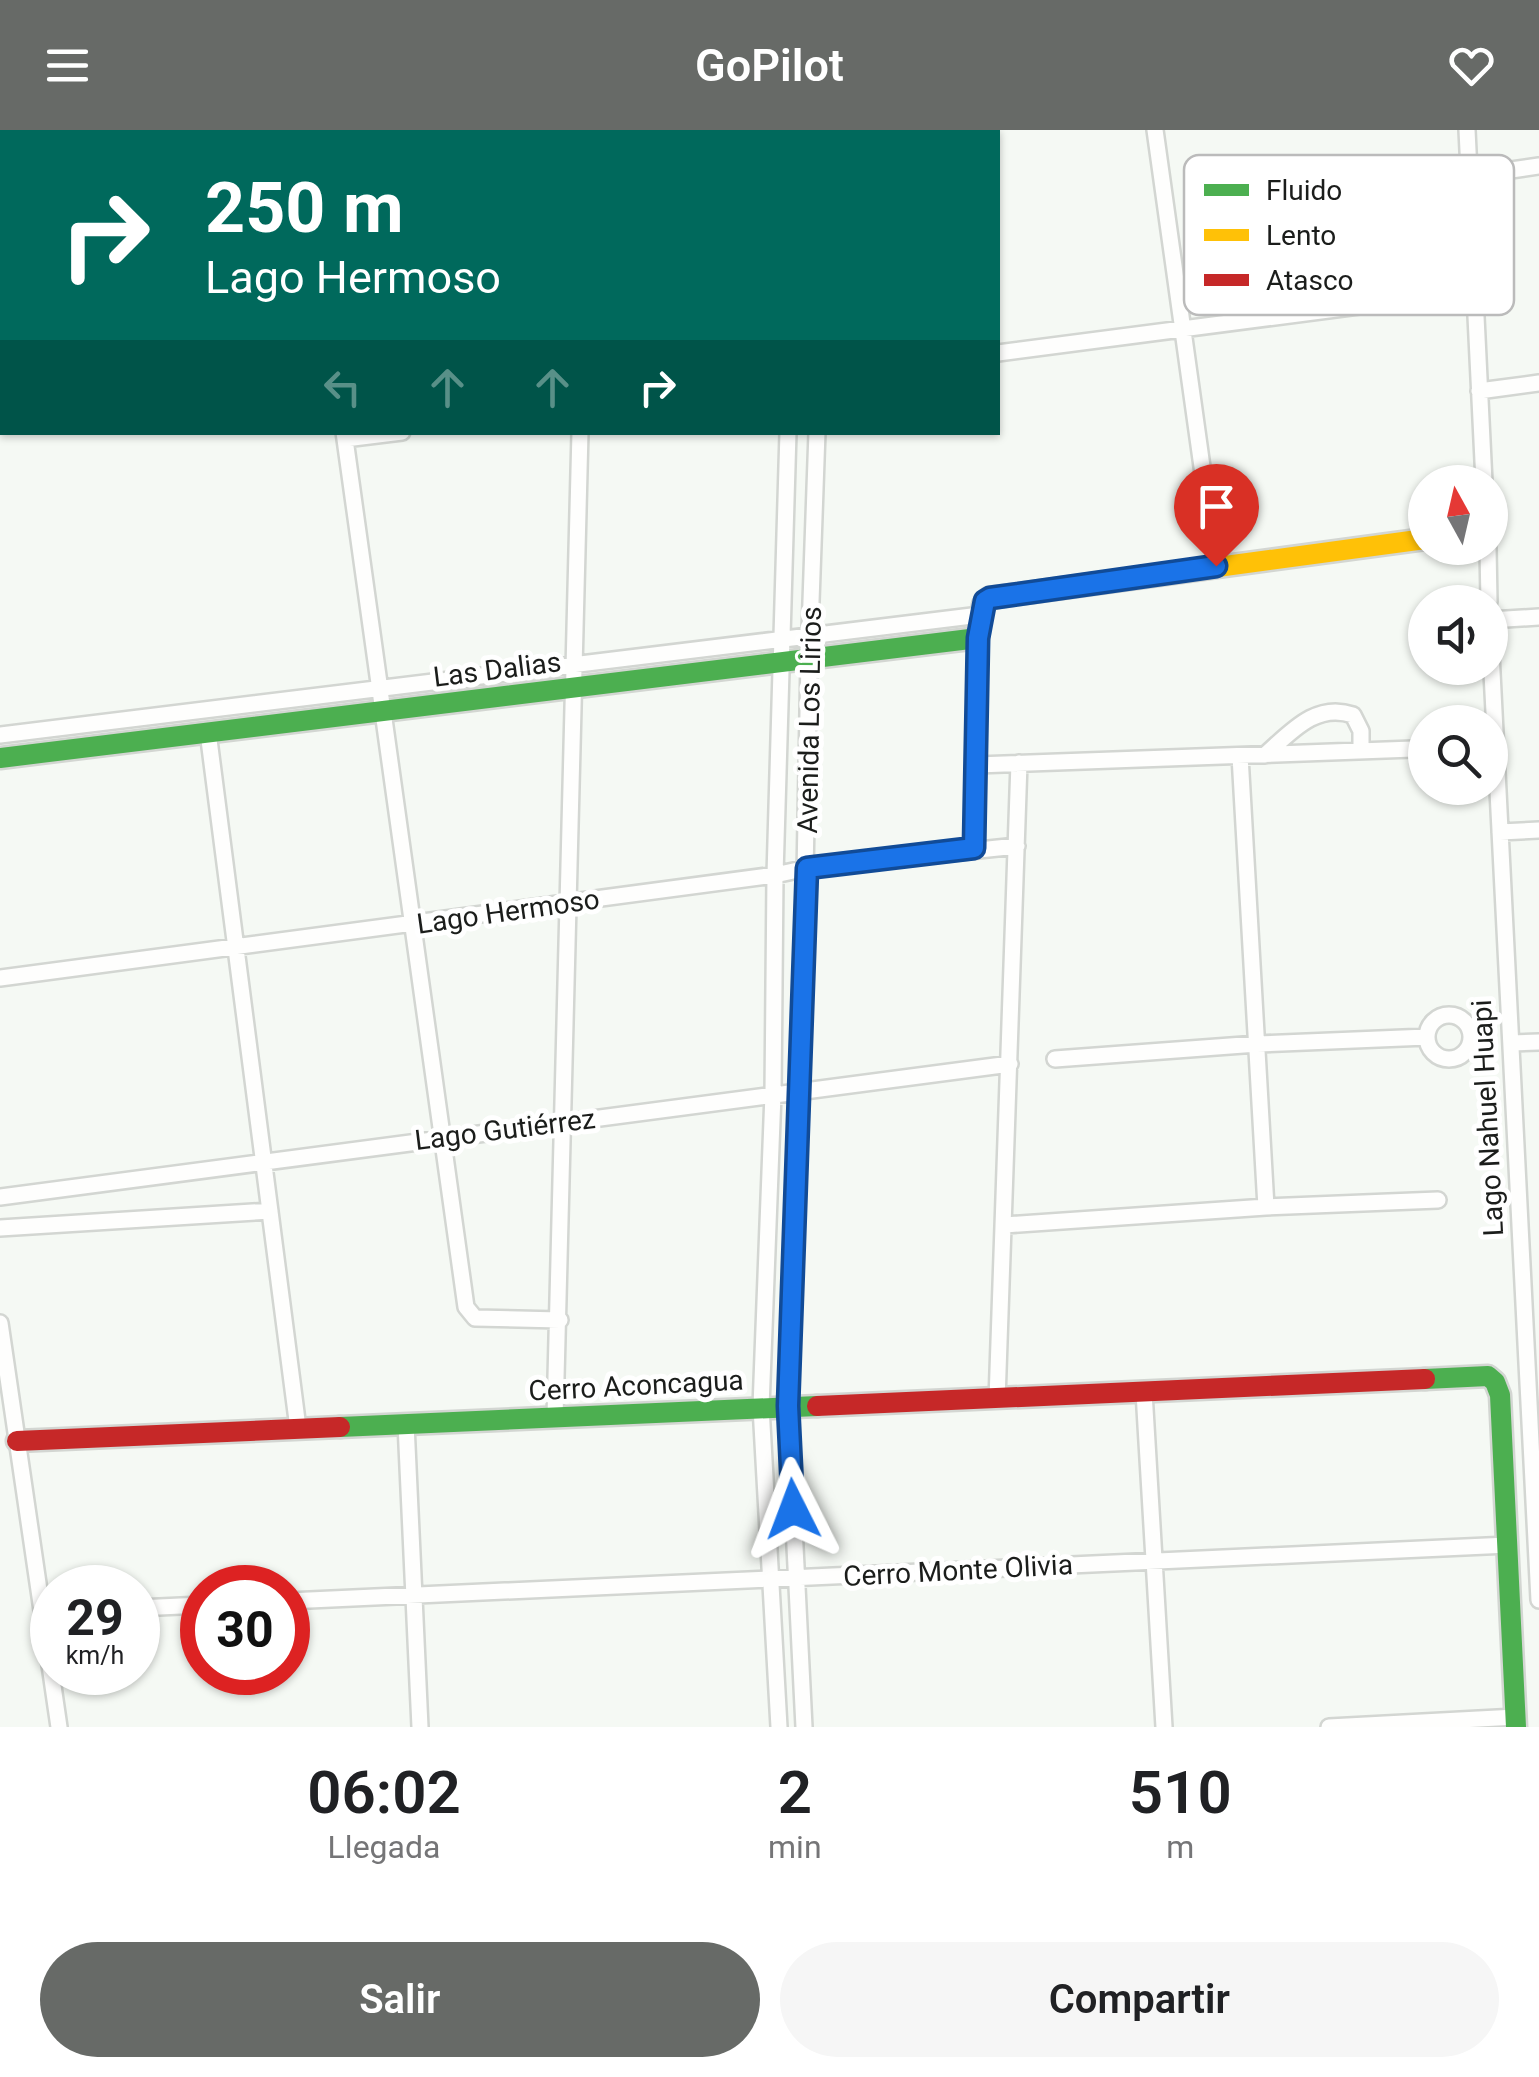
<!DOCTYPE html>
<html lang="es">
<meta charset="utf-8">
<style>
:root{--surface:#fff;--page:#f6f6f6;--text:#202124;--muted:#757577;--accent:#676a67}
body{margin:0;font-family:Roboto,sans-serif;background:var(--page);color:var(--text);height:100vh;display:flex;flex-direction:column;font-size:38px;white-space:nowrap}
*{box-sizing:border-box;margin:0}
p{font-size:32px;color:var(--muted)}
.icon{flex:none;width:55px;height:55px;fill:none;stroke:currentColor;stroke-width:2;stroke-linecap:round;stroke-linejoin:round}
.map{position:relative;height:1597px;overflow:hidden}
.side{display:flex;flex-direction:column;background:var(--surface);flex:1}
.side>*{flex:none}
.banner{position:absolute;left:0px;top:0px;width:1000px;height:305px;box-shadow:0 2px 8px #0004;background:#00695c;color:#fff;overflow:hidden}
.needle{width:65px;rotate:352deg}
.fabs{position:absolute;left:1408px;top:335px;display:grid;gap:20px}
.fabs a{display:grid;place-items:center;width:100px;height:100px;border-radius:50%;background:var(--surface);box-shadow:0 2px 8px #0004;font-size:50px}
.speed{position:absolute;left:30px;top:1435px;display:flex;gap:20px;font-size:50px;font-weight:700;text-align:center}
.speed>*{display:grid;place-content:center;width:130px;height:130px;border-radius:50%;background:var(--surface);box-shadow:0 2px 8px #0004;line-height:1}
.speed small{font-size:25px;font-weight:400}
.speed .limit{border:15px solid #d22;background:#fff;color:#111}
.pin{position:absolute;display:grid;place-items:center;width:85px;height:85px;color:#fff;margin:-102px -42px;border-radius:50% 50% 50% 0;rotate:-45deg;box-shadow:0 0 10px #0007}
.pin .icon{rotate:45deg}
.me{position:absolute;width:110px;margin:-55px;rotate:357deg;stroke-linejoin:round;filter:drop-shadow(0 0 8px #0008)}
.turn{display:flex;align-items:center;gap:35px;height:210px;padding:0 40px;font-size:45px}
.turn .icon{width:130px;height:130px;stroke-width:2.5}
.turn b{display:block;font-size:70px;line-height:85px}
.lanes{display:flex;align-items:center;height:95px;padding:0 40px;background:#0003;justify-content:center;gap:50px;direction:ltr}
.lanes .off{opacity:.35}
.eta{display:flex;justify-content:space-evenly;align-items:center;height:170px;text-align:center}
.eta b{font-size:60px;font-weight:600;line-height:70px}
.action{display:flex;gap:20px;margin-top:auto;padding:20px 40px}
.action a{flex:1;height:115px;border-radius:60px;background:var(--accent);color:#fff;font-size:40px;font-weight:600;line-height:115px;text-align:center}
.action a+a{background:var(--page);color:var(--text)}
header{display:flex;justify-content:space-between;align-items:center;height:130px;padding:0 40px;background:var(--accent);color:#fff;font-size:45px;font-weight:600}
.map>svg:first-child{display:block}
.lines{fill:none;stroke-linecap:round;stroke-linejoin:round}
.street-casing{stroke:#d3d6d2;stroke-width:20}
.fast-casing{stroke:#d3d6d2;stroke-width:25}
.slow-casing{stroke:#d3d6d2;stroke-width:25}
.jam-casing{stroke:#d3d6d2;stroke-width:25}
.street{stroke:#fefefd;stroke-width:15}
.fast{stroke:#4caf50;stroke-width:20}
.slow{stroke:#ffc107;stroke-width:20}
.jam{stroke:#c62828;stroke-width:20}
.route-casing{stroke:#114b97;stroke-width:25}
.route{stroke:#1a73e8;stroke-width:18}
.labels{text-anchor:middle;stroke-width:10;stroke-linejoin:round;paint-order:stroke}
.street-label{font-size:28px;fill:#1b1d1b;stroke:#fff}
.key{fill:#fff;stroke:#bbb;stroke-width:2.5}
.key-label{font-size:28px;fill:#1b1d1b}
</style>
<header><svg class="icon" aria-label="menu" viewBox="0 0 24 24"><path d="M4 6h16M4 12h16M4 18h16"/></svg>GoPilot<svg class="icon" aria-label="heart" viewBox="0 0 24 24"><path d="M12 20l-8-8c-3-5 5-10 8-4 3-6 11-1 8 4z"/></svg></header>
<div class="map">
<svg width="1539" height="1597" viewBox="0 0 1539 1597">
<rect width="100%" height="100%" fill="#f5f9f4"/>
<g class="lines">
<!-- street casing -->
<g class="street-casing">
<path id="street" d="M 487,0 L 487,2
M 1155,0 L 1216,437
M 1467,0 L 1484,352
M 436,2 L 455,0
M 675,2 L 693,0
M 801,2 L 801,0
M 829,2 L 829,0
M 1469,46 L 1539,36
M 0,90 L 2,90
M 998,223 L 1474,161
M 1479,261 L 1539,253
M 344,302 L 466,1177 L 475,1188 L 560,1190
M 345,309 L 402,302
M 1488,418 L 1489,472
M 1490,490 L 1539,487
M 1490,503 L 1539,1470
M 208,602 L 298,1298
M 0,605 L 980,485
M 1265,625 C 1291,602 1316,572 1353,585 L 1361,601 L 1361,621
M 977,635 L 1413,619
M 1500,702 L 1539,700
M 975,718 L 978,508
M 0,848 L 775,745 L 807,738 L 1017,716
M1427 907a22 22 0 1 1 44 0a22 22 0 1 1-44 0Z
M 1511,913 L 1539,912
M 1055,929 L 1257,914 L 1427,907
M 0,1067 L 1010,934
M 1266,1077 L 1438,1070
M 1005,1095 L 1266,1077 L 1240,626
M 0,1098 L 270,1081
M 0,1193 L 59,1597
M 1144,1262 L 1164,1597
M 997,1270 L 1019,633
M 555,1287 L 580,302
M 406,1294 L 420,1597
M 288,1471 L 1508,1415
M 138,1478 L 202,1475
M 779,1597 L 761,1277 L 773,964 L 775,745 L 788,302
M 804,1597 L 788,1276 L 801,961 L 809,528 L 817,302
M 1329,1597 L 1516,1587"/>
</g>
<!-- fast casing -->
<g class="fast-casing">
<path id="fast" d="M 0,628 L 978,508 L 980,493
M 1425,1249 L 1488,1246 L 1495,1252 L 1500,1265 L 1516,1597
M 340,1297 L 817,1276"/>
</g>
<!-- slow casing -->
<g class="slow-casing">
<path id="slow" d="M 980,493 L 983,475 L 989,468 L 1425,409"/>
</g>
<!-- jam casing -->
<g class="jam-casing">
<path id="jam" d="M 817,1276 L 1425,1249
M 17,1311 L 340,1297"/>
</g>
<!-- street -->
<use href="#street" class="street"/>
<!-- fast -->
<use href="#fast" class="fast"/>
<!-- slow -->
<use href="#slow" class="slow"/>
<!-- jam -->
<use href="#jam" class="jam"/>
</g>
<g class="lines">
<!-- route casing -->
<g class="route-casing">
<path id="route" d="M 793,1379 L 788,1276 L 807,738 L 974,718 L 978,508 L 985,471 L 990,468 L 1216,436"/>
</g>
<!-- route -->
<use href="#route" class="route"/>
</g>
<g class="labels">
<!-- street labels -->
<g class="street-label">
<text transform="translate(497 539) rotate(-7)" y="10">Las Dalias</text>
<text transform="translate(809 590) rotate(-89)" y="10">Avenida Los Lirios</text>
<text transform="translate(508 781) rotate(-8)" y="10">Lago Hermoso</text>
<text transform="translate(1487 988) rotate(-93)" y="10">Lago Nahuel Huapi</text>
<text transform="translate(505 999) rotate(-7)" y="10">Lago Gutiérrez</text>
<text transform="translate(636 1255) rotate(-3)" y="10">Cerro Aconcagua</text>
<text transform="translate(958 1440) rotate(-3)" y="10">Cerro Monte Olivia</text>
</g>
</g>
<!-- legend -->
<rect x="1184" y="25" width="330" height="160" rx="15" class="key"/>
<rect x="1204" y="54" width="45" height="12" fill="#4caf50"/>
<rect x="1204" y="99" width="45" height="12" fill="#ffc107"/>
<rect x="1204" y="144" width="45" height="12" fill="#c62828"/>
<g class="key-label">
<text x="1266" y="70">Fluido</text>
<text x="1266" y="115">Lento</text>
<text x="1266" y="160">Atasco</text>
</g>
</svg>
<div class="fabs">
<a><svg class="needle" viewBox="-14 -14 28 28"><path d="M0-13l5 13h-10z" fill="#e53935"/><path d="M0 13l5-13h-10z" fill="#757577"/></svg></a>
<a><svg class="icon" aria-label="sound" viewBox="0 0 24 24"><path d="M4 9h4l5-4v14l-5-4H4zM17 9q2 3 0 6"/></svg></a>
<a><svg class="icon" aria-label="search" viewBox="0 0 24 24"><circle cx="10" cy="10" r="6"/><path d="M15 15l6 6"/></svg></a>
</div>
<div class="speed"><div>29<small>km/h</small></div><div class="limit">30</div></div>
<div class="pin" style="left:1216px;top:436px;background:#d93025"><svg class="icon" aria-label="arrive" viewBox="0 0 24 24"><path d="M6 21V4h12l-3 4 3 4H6"/></svg></div>
<svg class="me" style="left:793px;top:1379px" viewBox="-20 -20 40 40"><path d="M0-17L14 15 0 8-14 15z" fill="#1a73e8" stroke="#fff" stroke-width="4"/></svg>
<div class="banner">
<div class="turn"><svg class="icon" aria-label="right" viewBox="0 0 24 24"><path d="M7 20v-9h11M14 6l5 5-5 5"/></svg><div><b>250 m</b>Lago Hermoso</div></div>
<div class="lanes"><svg class="icon off" aria-label="left" viewBox="0 0 24 24"><path d="M17 20v-9H6M10 6l-5 5 5 5"/></svg><svg class="icon off" aria-label="ahead" viewBox="0 0 24 24"><path d="M12 20V5M6 11l6-6 6 6"/></svg><svg class="icon off" aria-label="ahead" viewBox="0 0 24 24"><path d="M12 20V5M6 11l6-6 6 6"/></svg><svg class="icon" aria-label="right" viewBox="0 0 24 24"><path d="M7 20v-9h11M14 6l5 5-5 5"/></svg></div>
</div>
</div>
<section class="side">
<div class="eta">
<div><b>06:02</b><p>Llegada</p></div>
<div><b>2</b><p>min</p></div>
<div><b>510</b><p>m</p></div>
</div>
<div class="action"><a>Salir</a><a>Compartir</a></div>
</section>
